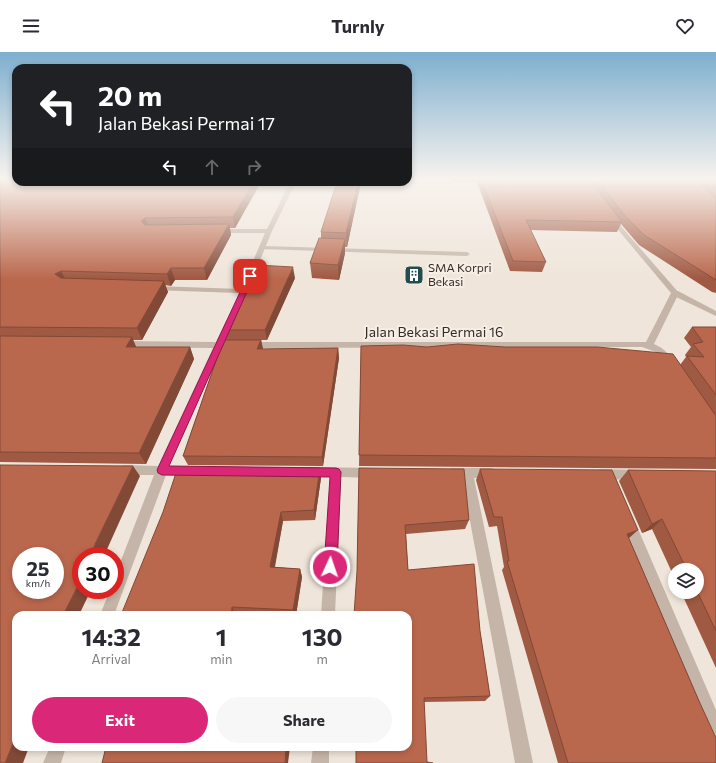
<!DOCTYPE html>
<style>
:root{--surface:#fff;--page:#f7f7f7;--text:#2b2b33;--muted:#7c7c81;--accent:#db2777}
body{margin:0;font-family:Commissioner,sans-serif;background:var(--page);color:var(--text);height:100vh;display:flex;flex-direction:column;font-size:15px;white-space:nowrap}
*{box-sizing:border-box;margin:0}
p{font-size:13px;color:var(--muted)}
.icon{flex:none;width:22px;height:22px;fill:none;stroke:currentColor;stroke-width:2;stroke-linecap:round;stroke-linejoin:round}
.map{position:relative;flex:1;overflow:hidden}
.side{position:absolute;left:12px;top:559px;width:400px;height:140px;display:flex;flex-direction:column;background:var(--surface);border-radius:12px;box-shadow:0 2px 6px #0003}
.side>*{flex:none}
.banner{position:absolute;left:12px;top:12px;width:400px;height:122px;border-radius:12px;box-shadow:0 2px 6px #0003;background:#202124;color:#fff;overflow:hidden}
.tools{position:absolute;left:668px;top:511px;display:grid;gap:8px}
.tools a{display:grid;place-items:center;width:36px;height:36px;border-radius:50%;background:var(--surface);box-shadow:0 2px 6px #0003;font-size:20px}
.speed{position:absolute;left:12px;top:495px;display:flex;gap:8px;font-size:20px;font-weight:700;text-align:center}
.speed>*{display:grid;place-content:center;width:52px;height:52px;border-radius:50%;background:var(--surface);box-shadow:0 2px 6px #0003;line-height:1}
.speed small{font-size:10px;font-weight:400}
.speed .limit{border:6px solid #d22;background:#fff;color:#111}
.pin{position:absolute;display:grid;place-items:center;width:34px;height:34px;color:#fff;margin:-17px;border-radius:8px;box-shadow:0 2px 6px #0006}
.me{position:absolute;width:44px;margin:-22px;rotate:3deg;stroke-linejoin:round;filter:drop-shadow(0 0 3px #0008)}
.turn{display:flex;align-items:center;gap:14px;height:84px;padding:0 20px;font-size:18px}
.turn .icon{width:52px;height:52px;stroke-width:2.5}
.turn b{display:block;font-size:28px;line-height:34px}
.lanes{display:flex;align-items:center;height:38px;padding:0 20px;background:#0003;justify-content:center;gap:20px;direction:ltr}
.lanes .off{opacity:.35}
.eta{display:flex;justify-content:space-evenly;align-items:center;height:68px;text-align:center}
.eta b{font-size:24px;font-weight:700;line-height:28px}
.button{display:flex;gap:8px;margin-top:auto;padding:8px 20px}
.button a{flex:1;height:46px;border-radius:24px;background:var(--accent);color:#fff;font-size:16px;font-weight:700;line-height:46px;text-align:center}
.button a+a{background:var(--page);color:var(--text)}
header{display:flex;justify-content:space-between;align-items:center;height:52px;padding:0 20px;background:var(--surface);font-size:18px;font-weight:700}
.map>svg:first-child{display:block}
.lines{fill:none;stroke-linecap:round;stroke-linejoin:round}
.service{fill:#c5b5a8;fill-rule:evenodd}
.minor{fill:#c5b5a8;fill-rule:evenodd}
.wall{fill:#a05942}
.shaded-wall{fill:#824936}
.building{fill:#ba684d;stroke:#824936;fill-rule:evenodd}
.route{fill:#db2777;stroke:#8e194d}
.labels{text-anchor:middle;stroke-width:4;stroke-linejoin:round;paint-order:stroke}
.far-poi-label{font-size:12px;fill:#332b27;stroke:#f7efe6;text-anchor:start}
.street-label{font-size:14px;fill:#332b27;stroke:#f7efe6}
</style>
<header><svg class="icon" aria-label="menu" viewBox="0 0 24 24"><path d="M4 6h16M4 12h16M4 18h16"/></svg>Turnly<svg class="icon" aria-label="heart" viewBox="0 0 24 24"><path d="M12 20l-8-8c-3-5 5-10 8-4 3-6 11-1 8 4z"/></svg></header>
<div class="map">
<svg width="716" height="711" viewBox="0 0 716 711">
<rect width="100%" height="100%" fill="#efe5da"/>
<g class="lines">
<!-- service -->
<path class="service" d="M 263,194 L 467,200 L 470,202 L 467,204 L 261,197 L 261,195 Z
M 672,239 L 678,239 L 716,259 L 716,264 L 672,243 Z"/>
<!-- minor -->
<path class="minor" d="M 290,130 L 296,130 L 272,179 L 245,245 L 239,245 L 239,241 L 151,238 L 150,236 L 154,234 L 241,237 L 265,181 L 217,181 L 214,179 L 217,177 L 267,177 Z
M 611,164 L 613,165 L 679,241 L 654,292 C 664,296 670,303 676,312 L 674,314 L 668,314 L 656,300 L 642,295 L 249,296 L 245,293 L 249,290 L 646,290 L 671,241 L 609,167 L 609,165 Z
M 230,266 L 234,269 L 225,290 L 234,291 L 235,293 L 231,296 L 222,296 L 169,414 L 194,416 L 196,419 L 194,422 L 190,424 L 166,423 L 114,563 L 100,563 L 110,538 L 115,538 L 115,524 L 154,423 L 124,423 L 120,421 L 118,418 L 120,415 L 124,413 L 158,414 L 213,296 L 121,295 L 117,292 L 121,289 L 216,290 L 226,269 Z
M 308,415 L 372,416 L 376,418 L 378,421 L 376,424 L 372,426 L 341,425 L 335,563 L 321,563 L 330,425 L 304,423 L 302,420 L 304,417 Z
M 452,416 L 492,416 L 496,418 L 498,421 L 496,424 L 474,426 L 533,711 L 515,711 L 462,426 L 448,424 L 446,421 L 448,418 Z
M 600,417 L 638,418 L 642,420 L 644,423 L 642,426 L 638,428 L 600,427 L 596,425 L 594,422 L 596,419 Z
M 629,464 L 633,466 L 635,470 L 716,658 L 716,686 L 710,684 L 623,470 L 625,466 Z
M 50,695 L 66,695 L 61,711 L 43,711 Z
M 313,695 L 329,695 L 329,711 L 311,711 Z"/>
</g>
<!-- wall -->
<path class="wall" d="M 0,127 L 261,130 L 235,176 L 230,176 L 231,183 L 207,228 L 175,228 L 171,234 L 165,233 L 168,240 L 142,288 L 133,288 L 136,295 L 190,295 L 194,307 L 146,412 L 0,410 Z
M 452,127 L 716,127 L 716,241 L 712,240 L 639,193 L 621,172 L 617,180 L 530,178 L 546,210 L 542,220 L 510,219 L 477,130 L 452,129 Z
M 361,130 L 347,195 L 345,195 L 345,201 L 339,228 L 312,226 L 310,211 L 321,186 L 321,180 Z
M 295,226 L 267,288 L 261,288 L 263,297 L 338,296 L 339,306 L 323,414 L 188,413 L 183,404 L 216,308 L 214,302 L 226,288 L 223,278 Z
M 692,275 L 716,275 L 716,417 L 359,414 L 361,294 L 680,313 L 686,305 L 685,303 L 691,295 L 684,286 Z
M 320,416 L 321,426 L 315,468 L 283,469 L 275,515 L 300,517 L 302,525 L 296,563 L 255,563 L 236,562 L 163,460 Z
M 359,416 L 469,468 L 465,477 L 406,482 L 408,518 L 480,579 L 490,644 L 485,649 L 424,650 L 356,711 L 357,519 Z
M 480,417 L 629,486 L 699,649 L 716,711 L 558,711 L 502,518 L 504,515 L 497,474 L 489,475 L 476,428 Z
M 628,418 L 716,419 L 716,616 L 681,540 L 697,540 L 697,518 L 675,518 L 675,527 L 652,477 L 642,481 L 619,429 Z"/>
<!-- shaded-wall -->
<path class="shaded-wall" d="M 0,127 L 16,127 L 0,139 Z
M 253,130 L 261,130 L 235,176 L 233,165 Z
M 358,130 L 361,130 L 347,195 L 346,181 Z
M 145,166 L 149,176 L 141,169 Z
M 229,172 L 231,183 L 207,228 L 204,216 Z
M 345,187 L 345,201 L 339,228 L 338,213 Z
M 293,215 L 295,226 L 267,288 L 265,278 Z
M 171,216 L 175,228 L 171,234 L 167,222 Z
M 61,219 L 67,230 L 55,222 Z
M 164,229 L 168,240 L 142,288 L 137,276 Z
M 132,285 L 137,297 L 126,295 Z
M 261,288 L 263,297 L 257,297 Z
M 190,295 L 194,307 L 146,412 L 139,401 Z
M 338,296 L 339,306 L 323,414 L 322,405 Z
M 133,414 L 140,424 L 104,504 L 91,504 L 96,490 Z
M 320,416 L 321,426 L 315,468 L 314,458 Z
M 281,460 L 283,469 L 273,523 L 270,515 Z
M 662,467 L 652,477 L 642,481 L 652,472 Z
M 638,478 L 628,487 L 627,482 Z
M 300,517 L 302,525 L 296,563 L 295,563 L 293,558 Z
M 81,528 L 81,538 L 91,538 L 79,563 L 63,563 Z
M 232,555 L 236,562 L 236,563 L 231,563 Z
M 16,684 L 16,695 L 29,695 L 23,711 L 5,711 Z
M 286,695 L 290,695 L 288,711 L 285,711 Z"/>
<!-- building -->
<path class="building" d="M 14,127 L 16,127 L 16,130 L 253,130 L 233,165 L 145,166 L 141,169 L 145,173 L 229,172 L 204,216 L 171,216 L 167,222 L 61,219 L 55,222 L 61,226 L 164,229 L 137,276 L 0,275 L 0,133 Z
M 481,127 L 589,127 L 622,170 L 526,168 L 546,210 L 513,209 Z
M 597,127 L 695,127 L 714,145 L 716,145 L 716,228 L 644,183 L 625,164 Z
M 705,127 L 716,127 L 716,137 Z
M 337,130 L 358,130 L 346,181 L 321,180 Z
M 319,186 L 345,187 L 338,213 L 310,211 Z
M 257,213 L 293,215 L 265,278 L 223,278 Z
M 692,275 L 716,275 L 716,343 L 687,304 L 704,305 L 693,292 L 703,290 Z
M 0,284 L 132,285 L 126,295 L 190,295 L 139,401 L 0,400 Z
M 220,288 L 261,288 L 257,297 L 338,296 L 322,405 L 183,404 L 218,303 L 214,302 Z
M 458,292 L 505,295 L 597,295 L 673,302 L 716,364 L 716,406 L 359,403 L 361,294 L 403,293 L 427,295 Z
M 0,413 L 133,414 L 96,490 L 91,504 L 81,504 L 81,528 L 63,563 L 16,563 L 16,684 L 5,711 L 0,711 ZM 21,504 L 55,504 L 55,538 L 21,538 Z
M 178,415 L 320,416 L 314,458 L 281,460 L 270,515 L 300,517 L 293,558 L 232,555 L 231,563 L 121,563 L 163,460 Z
M 359,416 L 464,417 L 469,468 L 405,473 L 408,518 L 474,512 L 480,579 L 490,644 L 424,646 L 427,710 L 433,711 L 356,711 L 356,695 L 408,695 L 408,563 L 354,563 L 357,519 Z
M 480,417 L 612,418 L 638,478 L 627,482 L 699,649 L 716,686 L 716,711 L 568,711 L 507,509 L 509,509 L 502,465 L 494,465 Z
M 628,418 L 716,419 L 716,579 L 697,539 L 697,518 L 687,518 L 662,467 L 652,472 Z
M 106,695 L 286,695 L 285,711 L 102,711 Z"/>
<!-- sky -->
<linearGradient id="sky" x2="0" y2="1"><stop stop-color="#7dafcf"/><stop offset="0.56" stop-color="#f8f3ee"/><stop offset="1" stop-color="#f8f3ee" stop-opacity="0"/></linearGradient>
<rect width="716" height="227" fill="url(#sky)"/>
<!-- route -->
<path class="route" d="M 248,223 L 254,224 L 169,414 L 336,416 L 339,417 L 341,420 L 337,515 L 335,520 L 330,521 L 326,520 L 324,515 L 330,425 L 162,423 L 158,421 L 157,418 Z"/>
<!-- icons -->
<defs>
<g id="building-square" transform="scale(1)"><rect x="-9" y="-9" width="18" height="18" rx="4" fill="#214d50" stroke="#f7efe6"/><path d="M-4-6H4V6H1V3H-1V6H-4ZM-2.5-4.3h1.7v1.8h-1.7ZM.8-4.3h1.7v1.8H.8ZM-2.5-1h1.7V.8h-1.7ZM.8-1h1.7V.8H.8Z" fill="#fff"/></g>
</defs>
<g fill-rule="evenodd">
<use href="#building-square" x="414" y="223"/>
</g>
<g class="labels">
<!-- far-poi labels -->
<g class="far-poi-label">
<text x="428" y="220">SMA Korpri<tspan x="428" dy="14">Bekasi</tspan></text>
</g>
<!-- street labels -->
<g class="street-label">
<text x="434" y="285">Jalan Bekasi Permai 16</text>
</g>
</g>
</svg>
<div class="tools">
<a><svg class="icon" aria-label="layers" viewBox="0 0 24 24"><path d="M12 4l9 5-9 5-9-5zM3 14l9 5 9-5"/></svg></a>
</div>
<div class="speed"><div>25<small>km/h</small></div><div class="limit">30</div></div>
<div class="pin" style="left:250px;top:224px;background:#d93025"><svg class="icon" aria-label="arrive" viewBox="0 0 24 24"><path d="M6 21V4h12l-3 4 3 4H6"/></svg></div>
<svg class="me" style="left:330px;top:515px" viewBox="-20 -20 40 40"><circle r="17" fill="#db2777" stroke="#fff" stroke-width="3"/><path d="M0-11L8 9 0 5-8 9z" fill="#fff"/></svg>
<div class="banner">
<div class="turn"><svg class="icon" aria-label="left" viewBox="0 0 24 24"><path d="M17 20v-9H6M10 6l-5 5 5 5"/></svg><div><b>20 m</b>Jalan Bekasi Permai 17</div></div>
<div class="lanes"><svg class="icon" aria-label="left" viewBox="0 0 24 24"><path d="M17 20v-9H6M10 6l-5 5 5 5"/></svg><svg class="icon off" aria-label="ahead" viewBox="0 0 24 24"><path d="M12 20V5M6 11l6-6 6 6"/></svg><svg class="icon off" aria-label="right" viewBox="0 0 24 24"><path d="M7 20v-9h11M14 6l5 5-5 5"/></svg></div>
</div>
<section class="side">
<div class="eta">
<div><b>14:32</b><p>Arrival</p></div>
<div><b>1</b><p>min</p></div>
<div><b>130</b><p>m</p></div>
</div>
<div class="button"><a>Exit</a><a>Share</a></div>
</section>
</div>
